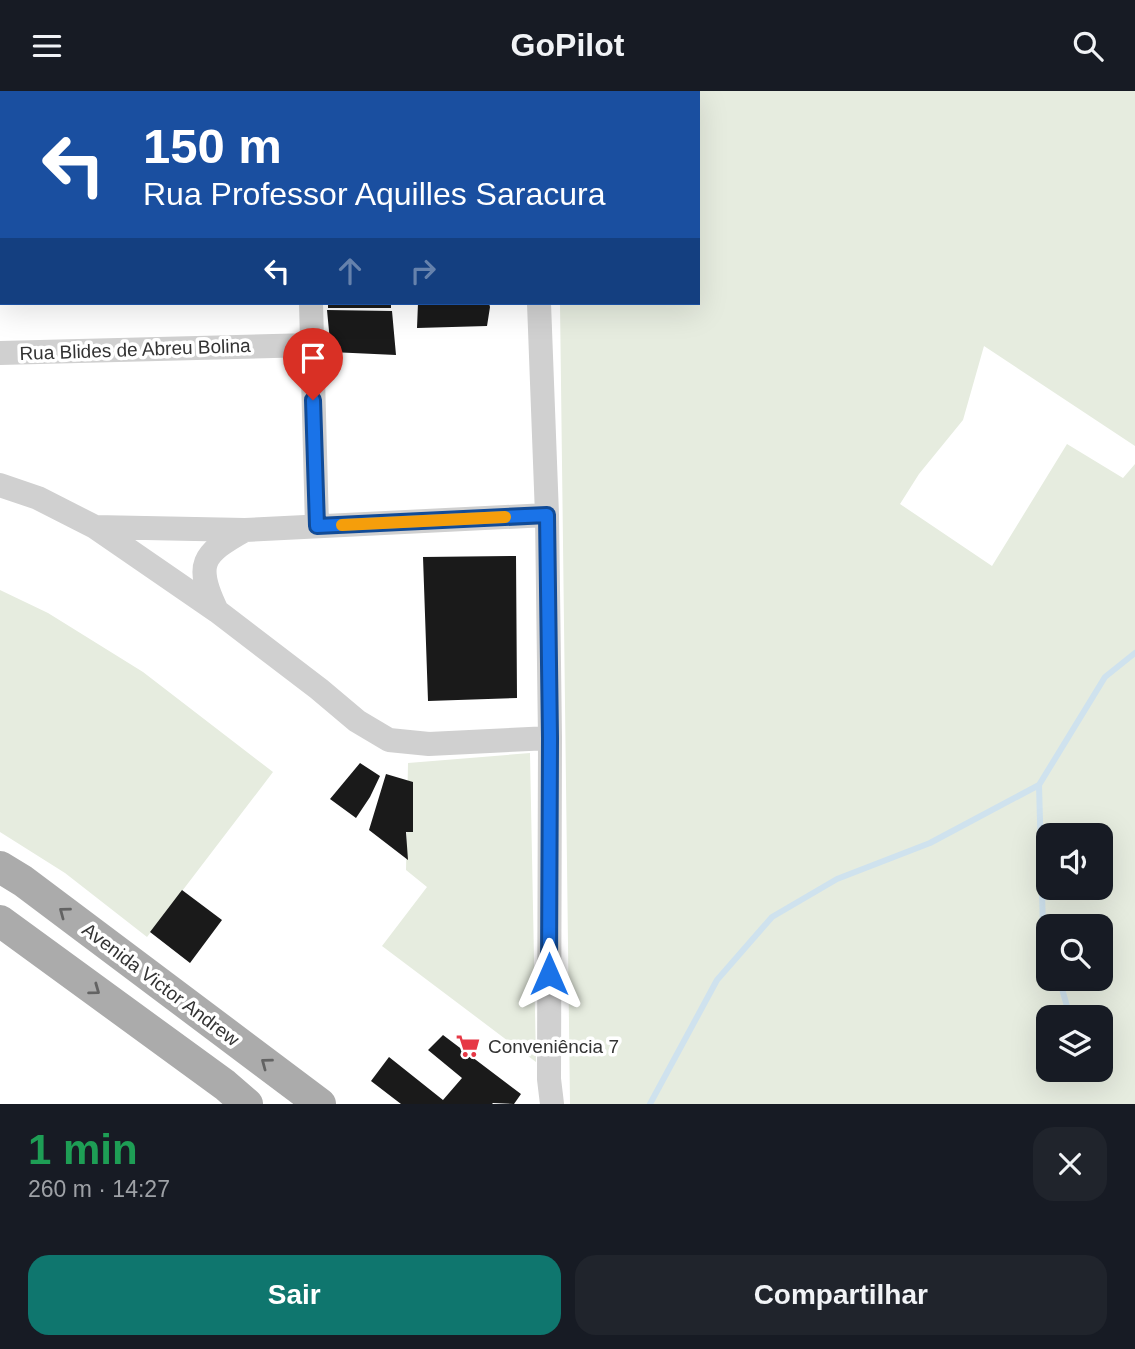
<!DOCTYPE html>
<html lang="pt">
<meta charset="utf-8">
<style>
:root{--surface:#171b24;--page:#20242c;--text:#f1f3f6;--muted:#9ea1a6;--accent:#0f766e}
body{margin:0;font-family:Arial,sans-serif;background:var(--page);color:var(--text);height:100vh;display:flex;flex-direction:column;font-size:26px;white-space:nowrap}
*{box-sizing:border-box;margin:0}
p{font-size:23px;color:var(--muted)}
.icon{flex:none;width:38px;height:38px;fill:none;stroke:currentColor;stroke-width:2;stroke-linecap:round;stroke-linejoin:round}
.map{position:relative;height:1013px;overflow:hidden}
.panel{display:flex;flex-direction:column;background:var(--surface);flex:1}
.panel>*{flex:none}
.banner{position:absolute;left:0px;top:0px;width:700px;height:214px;box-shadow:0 7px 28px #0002;background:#1a4fa0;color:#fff;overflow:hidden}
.buttons{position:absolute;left:1036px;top:732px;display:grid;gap:14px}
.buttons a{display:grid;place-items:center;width:77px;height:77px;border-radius:14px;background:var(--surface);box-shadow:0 7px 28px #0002;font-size:35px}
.pin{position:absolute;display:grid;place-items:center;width:60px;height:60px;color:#fff;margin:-72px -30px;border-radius:50% 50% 50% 0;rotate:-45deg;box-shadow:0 0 7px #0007}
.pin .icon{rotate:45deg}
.me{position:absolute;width:77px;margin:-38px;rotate:0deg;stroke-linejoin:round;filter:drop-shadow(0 0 5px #0008)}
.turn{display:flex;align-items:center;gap:24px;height:147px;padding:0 28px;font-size:32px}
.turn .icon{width:91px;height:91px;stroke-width:2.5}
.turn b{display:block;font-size:49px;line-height:60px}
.lanes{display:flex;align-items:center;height:66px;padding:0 28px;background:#0003;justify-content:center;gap:35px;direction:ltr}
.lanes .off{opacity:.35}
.round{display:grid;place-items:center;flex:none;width:74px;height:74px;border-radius:21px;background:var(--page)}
.head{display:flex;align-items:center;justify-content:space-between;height:119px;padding:0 28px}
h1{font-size:42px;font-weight:700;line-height:52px;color:#1e9e55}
.primary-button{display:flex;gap:14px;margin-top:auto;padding:14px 28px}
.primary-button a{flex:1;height:80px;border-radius:21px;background:var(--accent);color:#fff;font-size:28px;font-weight:700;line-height:80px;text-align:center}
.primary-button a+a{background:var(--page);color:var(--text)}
header{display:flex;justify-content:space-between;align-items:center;height:91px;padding:0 28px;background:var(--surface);font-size:32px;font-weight:700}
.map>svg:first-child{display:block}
.green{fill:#e6ecdf;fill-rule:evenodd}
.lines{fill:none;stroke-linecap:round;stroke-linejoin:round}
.stream{stroke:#cfe2ee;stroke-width:6}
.building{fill:#1a1a1a}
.minor{stroke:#d0d0d0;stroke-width:24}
.major{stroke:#ababab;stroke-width:32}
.oneway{stroke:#636363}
.route-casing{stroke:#114b97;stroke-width:18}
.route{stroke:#1a73e8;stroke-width:12}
.slow{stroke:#f59e0b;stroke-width:12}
.labels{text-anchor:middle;stroke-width:7;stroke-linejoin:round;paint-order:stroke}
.street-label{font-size:19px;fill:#333;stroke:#fff}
.poi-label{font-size:19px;fill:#333;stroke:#fff;text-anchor:start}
</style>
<header><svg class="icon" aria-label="menu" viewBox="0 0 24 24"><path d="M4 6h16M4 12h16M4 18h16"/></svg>GoPilot<svg class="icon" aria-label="search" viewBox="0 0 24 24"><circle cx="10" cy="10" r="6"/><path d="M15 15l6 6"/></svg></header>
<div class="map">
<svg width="1135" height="1013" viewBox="0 0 1135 1013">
<rect width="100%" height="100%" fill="#fff"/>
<!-- green -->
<path class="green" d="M 548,0 L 1135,0 L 1135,355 L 984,255 L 963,329 L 919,383 L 900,413 L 992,475 L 1067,353 L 1123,387 L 1135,373 L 1135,1013 L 570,1013 L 560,212 L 698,212 L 698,2 L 548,2 ZM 1048,744 L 1101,744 L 1101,796 L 1048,796 ZM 1048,835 L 1101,835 L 1101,887 L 1048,887 ZM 1048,926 L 1101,926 L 1101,978 L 1048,978 Z
M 0,499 L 48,522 L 143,581 L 273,681 L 147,846 L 65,782 L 0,741 Z
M 530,662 L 536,971 L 382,855 L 427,796 L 406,779 L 408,672 Z"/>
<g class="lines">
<!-- stream -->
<path class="stream" d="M 1048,853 L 1043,837 L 1039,694 L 1105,586 L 1135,562
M 1059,887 L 1070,926
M 1086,978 L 1089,986
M 650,1013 L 717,889 L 772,826 L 837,788 L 930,752 L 1039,694"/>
</g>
<!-- building -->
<path class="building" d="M 328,212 L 391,212 L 391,217 L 328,217 Z
M 418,212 L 489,212 L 490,216 L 487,235 L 417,237 Z
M 327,219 L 392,220 L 396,264 L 331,261 Z
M 516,465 L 517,607 L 428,610 L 423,466 Z
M 360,672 L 380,685 L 370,706 L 356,727 L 330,708 Z
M 386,683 L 413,691 L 413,741 L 406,741 L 408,769 L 369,739 Z
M 182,799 L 222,829 L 190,872 L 150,841 Z
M 443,944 L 521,1003 L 514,1013 L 493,1012 L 492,1013 L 401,1013 L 371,990 L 389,966 L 443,1009 L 462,987 L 428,959 Z"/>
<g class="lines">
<!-- minor -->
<path class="minor" d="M 304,0 L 305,2
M 530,0 L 530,2
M 0,84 L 2,84
M 311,212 L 317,435
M 539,212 L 547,424 L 550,647 L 549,988 L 552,1013
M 0,262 L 312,254
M 0,394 L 38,407 L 95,436 L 217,520 L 319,598 L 357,630 L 389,649 L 429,653 L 550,647
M 95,436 L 245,439 L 547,424
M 217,520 C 194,473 202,463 245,439"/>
<!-- major -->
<path class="major" d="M 0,776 L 23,790 L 320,1013
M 0,830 L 225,994 L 247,1013"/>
</g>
<!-- one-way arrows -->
<defs><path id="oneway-chevron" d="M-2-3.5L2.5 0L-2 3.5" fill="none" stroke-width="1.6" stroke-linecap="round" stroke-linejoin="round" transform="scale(1.75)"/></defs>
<g class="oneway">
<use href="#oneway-chevron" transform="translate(64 821) rotate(-143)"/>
<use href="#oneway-chevron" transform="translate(95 899) rotate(36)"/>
<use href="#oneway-chevron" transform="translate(266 972) rotate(-143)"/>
</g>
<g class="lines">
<!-- route casing -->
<g class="route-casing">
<path id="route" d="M 313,309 L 317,435 L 547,424 L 550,647 L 549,883"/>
</g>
<!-- route -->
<use href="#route" class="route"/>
<!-- slow -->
<path class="slow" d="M 342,434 L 505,426"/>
</g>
<!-- icons -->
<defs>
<g id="supermarket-bare" transform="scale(1.89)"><path d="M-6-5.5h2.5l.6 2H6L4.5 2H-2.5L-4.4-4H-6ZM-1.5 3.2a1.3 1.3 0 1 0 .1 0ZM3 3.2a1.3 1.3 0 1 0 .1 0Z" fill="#e63946" stroke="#fff" stroke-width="2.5" paint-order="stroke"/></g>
</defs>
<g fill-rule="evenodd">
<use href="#supermarket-bare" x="468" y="955"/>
</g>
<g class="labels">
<!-- street labels -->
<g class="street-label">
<text transform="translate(135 258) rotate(-2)" y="7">Rua Blides de Abreu Bolina</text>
<text transform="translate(161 893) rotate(37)" y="7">Avenida Victor Andrew</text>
</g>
<!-- poi labels -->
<g class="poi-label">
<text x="488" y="962">Conveniência 7</text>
</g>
</g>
</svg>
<div class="buttons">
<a><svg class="icon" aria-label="sound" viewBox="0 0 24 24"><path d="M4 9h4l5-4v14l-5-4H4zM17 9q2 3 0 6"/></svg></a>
<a><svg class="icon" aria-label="search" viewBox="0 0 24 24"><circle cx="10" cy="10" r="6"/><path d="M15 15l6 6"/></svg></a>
<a><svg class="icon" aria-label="layers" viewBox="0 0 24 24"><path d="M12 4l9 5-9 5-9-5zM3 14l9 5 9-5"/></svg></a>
</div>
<div class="pin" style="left:313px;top:309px;background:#d93025"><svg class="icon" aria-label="arrive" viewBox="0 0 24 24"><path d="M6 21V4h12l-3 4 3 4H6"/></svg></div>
<svg class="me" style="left:549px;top:883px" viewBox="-20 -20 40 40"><path d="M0-17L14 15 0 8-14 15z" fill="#1a73e8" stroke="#fff" stroke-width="4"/></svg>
<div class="banner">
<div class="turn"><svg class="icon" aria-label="left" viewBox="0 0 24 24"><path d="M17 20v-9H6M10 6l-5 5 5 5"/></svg><div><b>150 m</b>Rua Professor Aquilles Saracura</div></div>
<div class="lanes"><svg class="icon" aria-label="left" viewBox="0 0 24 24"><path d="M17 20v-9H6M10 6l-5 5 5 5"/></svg><svg class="icon off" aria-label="ahead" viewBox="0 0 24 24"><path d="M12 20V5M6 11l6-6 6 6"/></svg><svg class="icon off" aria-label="right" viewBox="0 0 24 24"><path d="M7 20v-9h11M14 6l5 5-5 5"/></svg></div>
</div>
</div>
<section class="panel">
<div class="head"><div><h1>1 min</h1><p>260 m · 14:27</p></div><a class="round"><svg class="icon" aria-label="close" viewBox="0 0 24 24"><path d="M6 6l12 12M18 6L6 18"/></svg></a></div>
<div class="primary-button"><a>Sair</a><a>Compartilhar</a></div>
</section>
